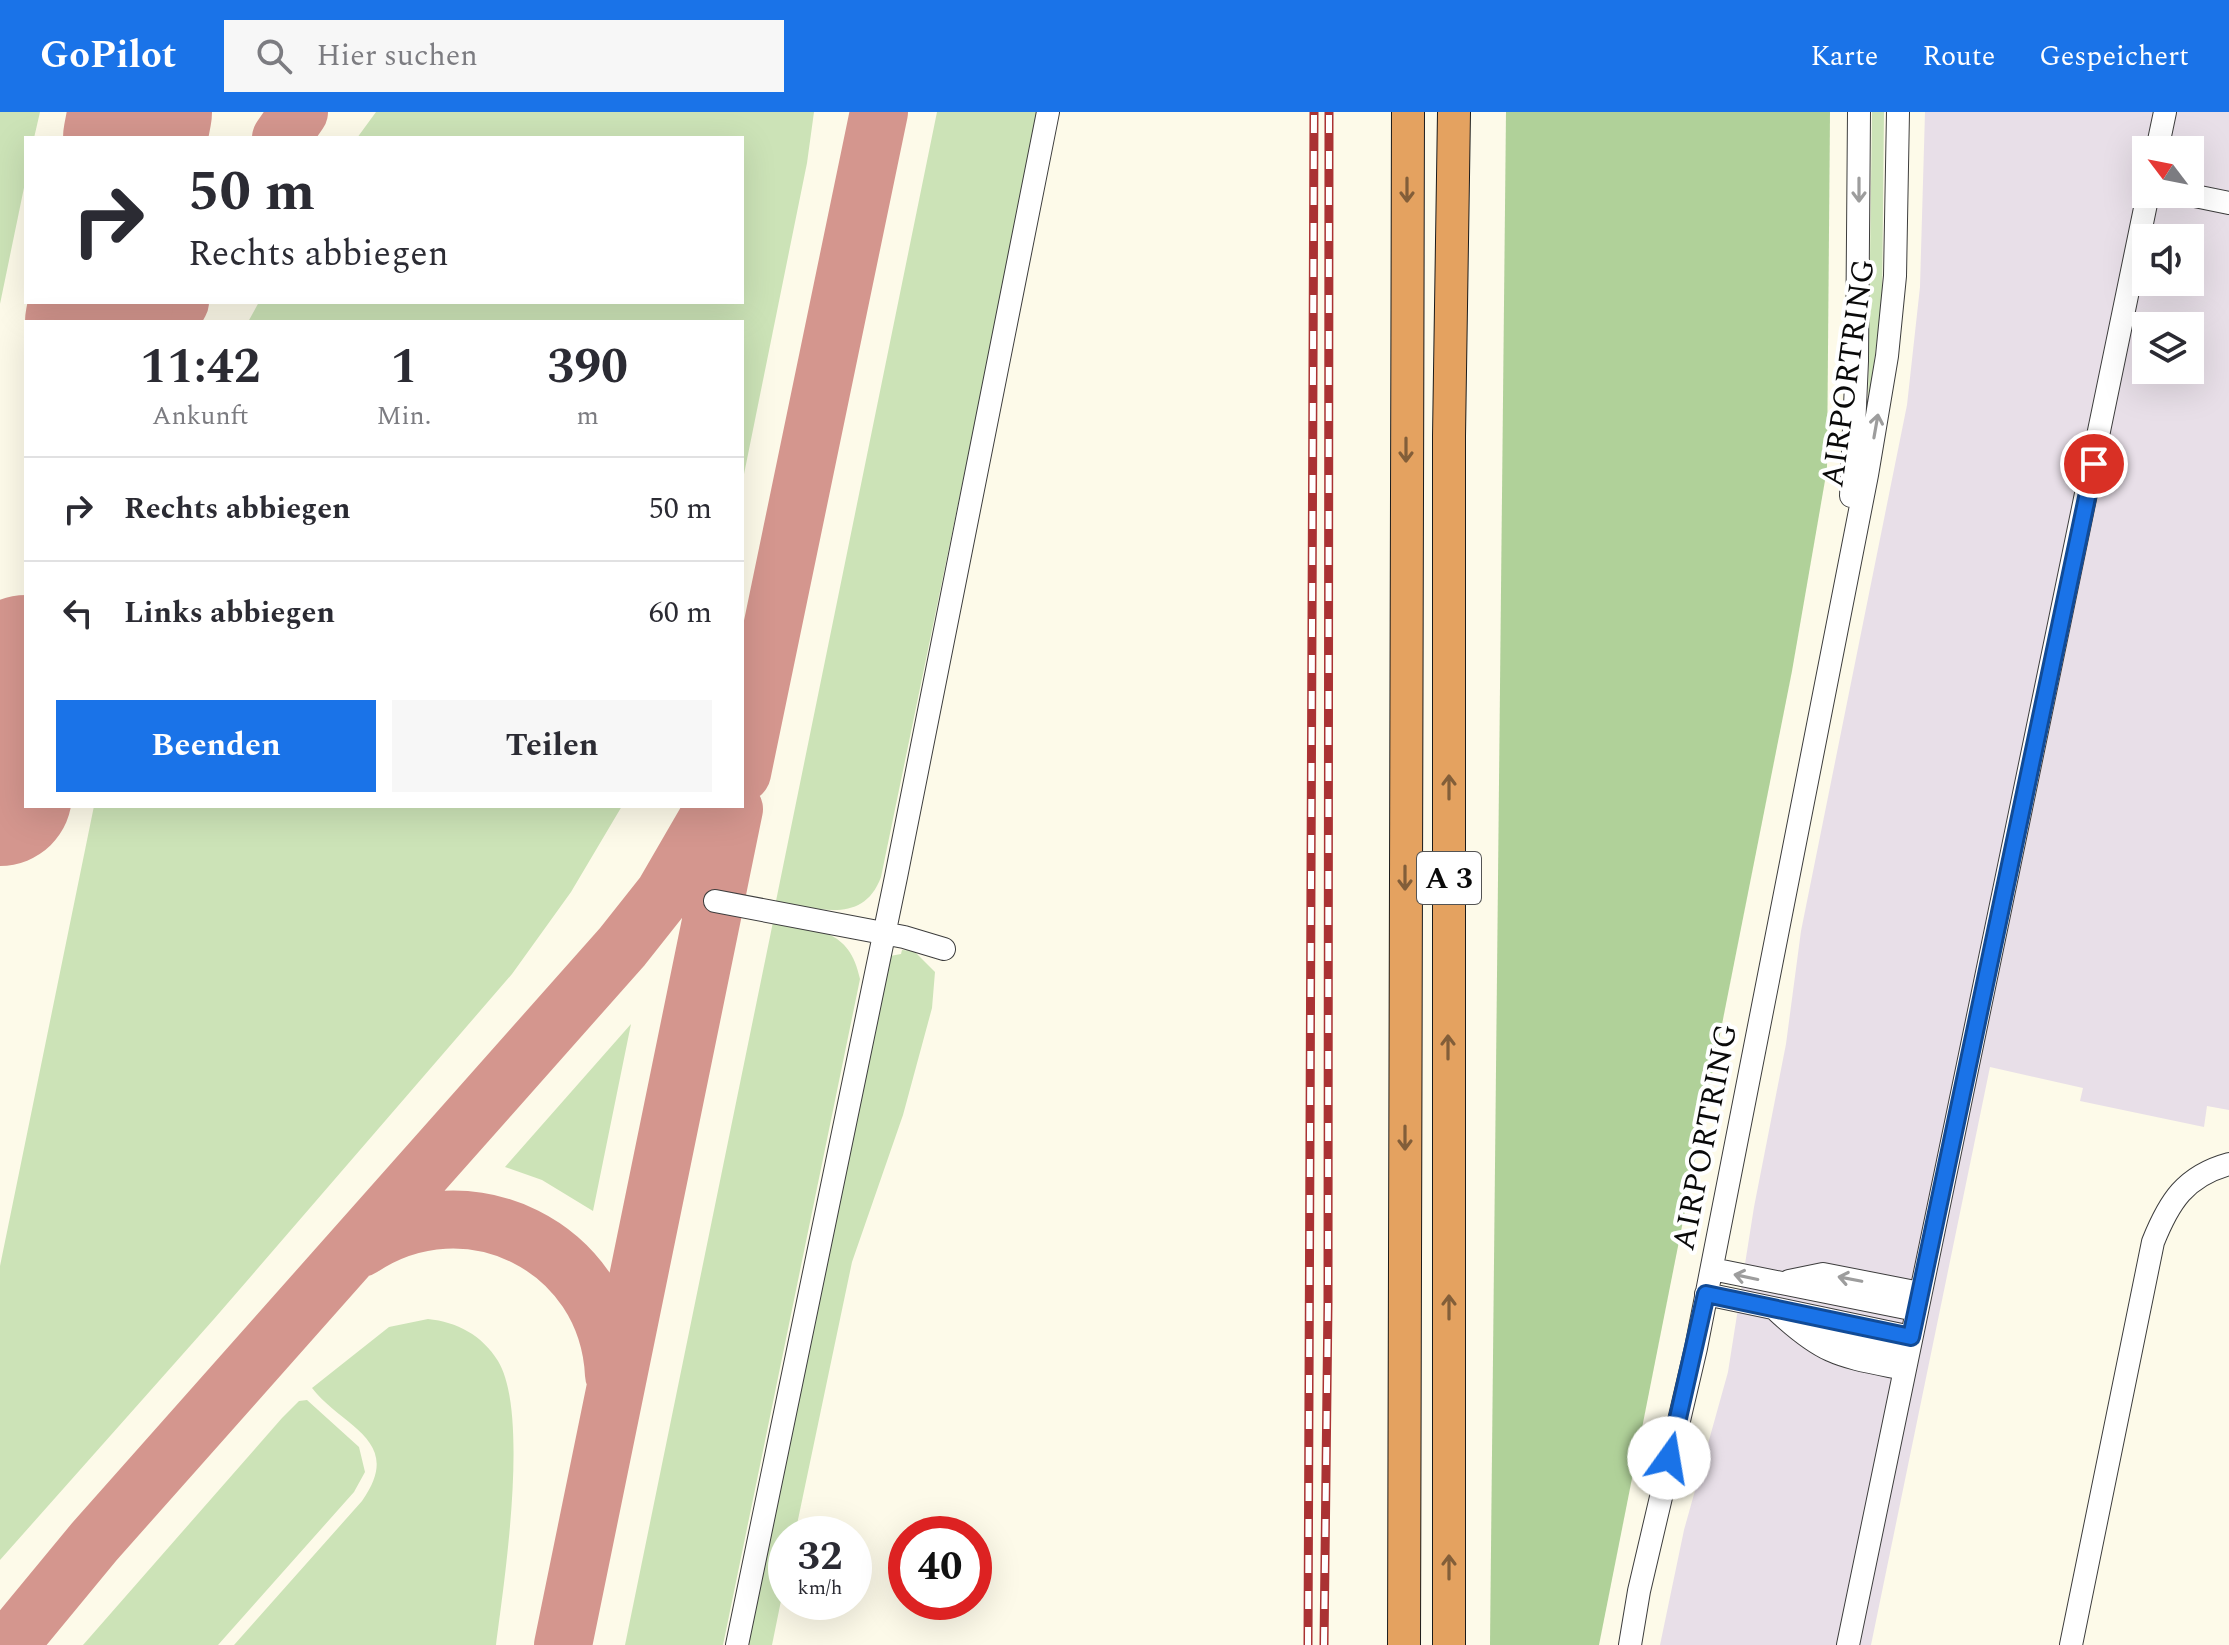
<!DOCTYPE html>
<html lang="de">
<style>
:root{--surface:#fff;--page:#f7f7f7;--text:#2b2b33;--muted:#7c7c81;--line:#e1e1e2;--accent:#1a73e8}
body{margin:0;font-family:Spectral,serif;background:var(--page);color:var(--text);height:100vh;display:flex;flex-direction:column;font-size:30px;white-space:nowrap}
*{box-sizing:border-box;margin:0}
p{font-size:26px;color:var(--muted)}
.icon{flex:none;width:44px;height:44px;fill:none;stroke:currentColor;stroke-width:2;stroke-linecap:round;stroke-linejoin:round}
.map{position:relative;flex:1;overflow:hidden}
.sheet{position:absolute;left:24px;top:208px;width:720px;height:488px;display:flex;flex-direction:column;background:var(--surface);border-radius:0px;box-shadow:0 8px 32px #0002}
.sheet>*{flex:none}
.guide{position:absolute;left:24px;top:24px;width:720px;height:168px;border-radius:0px;box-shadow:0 8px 32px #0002;background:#fff;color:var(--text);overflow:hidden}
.needle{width:52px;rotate:302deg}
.fabs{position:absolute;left:2132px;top:24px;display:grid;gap:16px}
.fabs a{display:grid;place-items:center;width:72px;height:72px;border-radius:0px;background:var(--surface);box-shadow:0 8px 32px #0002;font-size:40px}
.speed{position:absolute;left:768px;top:1404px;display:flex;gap:16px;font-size:40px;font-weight:700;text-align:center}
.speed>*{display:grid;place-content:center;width:104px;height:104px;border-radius:50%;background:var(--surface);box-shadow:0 8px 32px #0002;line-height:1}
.speed small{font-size:20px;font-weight:400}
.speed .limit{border:12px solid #d22;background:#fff;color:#111}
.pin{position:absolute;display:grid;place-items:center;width:68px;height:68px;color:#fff;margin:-34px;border:4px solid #fff;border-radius:50%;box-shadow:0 2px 8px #0007}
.me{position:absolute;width:88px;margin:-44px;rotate:13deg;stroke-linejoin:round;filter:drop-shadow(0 0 6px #0008)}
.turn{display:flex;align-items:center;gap:28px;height:168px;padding:0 32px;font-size:36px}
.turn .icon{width:104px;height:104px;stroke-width:2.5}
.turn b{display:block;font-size:56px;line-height:68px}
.eta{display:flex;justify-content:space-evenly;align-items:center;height:136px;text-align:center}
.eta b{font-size:48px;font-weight:700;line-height:56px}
.button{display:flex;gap:16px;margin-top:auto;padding:16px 32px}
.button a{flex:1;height:92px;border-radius:0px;background:var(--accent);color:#fff;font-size:32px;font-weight:700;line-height:92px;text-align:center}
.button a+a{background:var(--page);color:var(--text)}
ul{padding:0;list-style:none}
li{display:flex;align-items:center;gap:24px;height:104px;padding:0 32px;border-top:2px solid var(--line)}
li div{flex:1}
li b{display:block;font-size:30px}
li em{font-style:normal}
header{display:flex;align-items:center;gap:48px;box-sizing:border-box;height:112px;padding:0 40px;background:var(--accent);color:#fff}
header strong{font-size:38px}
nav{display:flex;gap:44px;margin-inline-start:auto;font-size:28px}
.search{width:560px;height:72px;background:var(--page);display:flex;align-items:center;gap:20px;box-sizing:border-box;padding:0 28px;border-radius:0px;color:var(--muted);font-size:30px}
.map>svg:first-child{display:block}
.industrial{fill:#e8dfe8;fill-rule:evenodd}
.green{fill:#cce3b7}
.forest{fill:#b0d199}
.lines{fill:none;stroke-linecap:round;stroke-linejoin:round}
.taxiway{stroke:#d4968e;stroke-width:58}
.runway{stroke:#d4968e;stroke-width:144}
.minor-casing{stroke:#3d3d3d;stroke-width:24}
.highway-casing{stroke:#1b1b1b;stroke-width:34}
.minor{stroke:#fff;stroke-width:22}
.highway{stroke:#e4a260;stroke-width:32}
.rail-casing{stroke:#aa3233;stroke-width:9}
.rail{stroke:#fff;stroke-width:6;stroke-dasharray:18;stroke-linecap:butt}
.oneway{stroke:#825e39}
.oneway2{stroke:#9d9d9d}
.route-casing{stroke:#114b97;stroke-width:20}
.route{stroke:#1a73e8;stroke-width:14}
.labels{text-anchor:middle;stroke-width:8;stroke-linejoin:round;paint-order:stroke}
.shield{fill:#fff;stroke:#545454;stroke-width:2}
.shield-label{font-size:30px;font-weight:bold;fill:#0a0a0a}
.street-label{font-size:32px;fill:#0a0a0a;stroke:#fff}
</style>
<header>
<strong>GoPilot</strong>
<div class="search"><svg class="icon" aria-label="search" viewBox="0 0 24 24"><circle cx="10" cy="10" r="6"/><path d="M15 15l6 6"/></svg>Hier suchen</div>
<nav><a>Karte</a><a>Route</a><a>Gespeichert</a></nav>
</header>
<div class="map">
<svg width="2229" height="1533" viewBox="0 0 2229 1533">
<rect width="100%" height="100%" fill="#fdfae9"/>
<!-- industrial -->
<path class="industrial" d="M 1925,0 L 2229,0 L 2229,998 L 2207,994 L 2204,1015 L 2080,989 L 2083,976 L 1990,955 L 1871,1533 L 1660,1533 L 1684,1418 L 1728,1260 L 1754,1095 L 1786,932 L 1801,819 L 1907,293 L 1920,175 ZM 2146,38 L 2190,38 L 2190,82 L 2146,82 ZM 2146,126 L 2190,126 L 2190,170 L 2146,170 ZM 2146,214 L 2190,214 L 2190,258 L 2146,258 Z"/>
<!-- green -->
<path class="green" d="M 0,0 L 40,0 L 34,26 L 26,26 L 26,66 L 0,192 Z
M 376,0 L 814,0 L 807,51 L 742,372 L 742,210 L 248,210 L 259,190 L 742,190 L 742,26 L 357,26 Z
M 937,0 L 1039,0 L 881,765 C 863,814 816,796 776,789 Z
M 1872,0 L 1884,0 L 1882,191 L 1868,295 Z
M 94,694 L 622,694 L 571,780 L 512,862 L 214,1207 L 0,1448 L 0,1154 Z
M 773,810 C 816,818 850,816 860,867 L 723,1533 L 625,1533 Z
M 902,838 L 914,839 L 935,860 L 932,896 L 903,1003 L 852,1150 L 795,1422 L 786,1422 L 786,1464 L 772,1533 L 748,1533 L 890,844 L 901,842 Z
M 631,912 L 593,1099 L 542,1068 L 505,1055 Z
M 428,1207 C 457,1210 482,1223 498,1249 C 530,1302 504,1470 496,1533 L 234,1533 L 362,1389 C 405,1328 343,1316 312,1276 L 389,1215 Z
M 307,1288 L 359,1335 L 365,1360 L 354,1380 L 218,1533 L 83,1533 L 282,1306 L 299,1289 Z"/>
<!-- forest -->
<path class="forest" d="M 1506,0 L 1830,0 L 1827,357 L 1792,559 L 1599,1533 L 1490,1533 Z"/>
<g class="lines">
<!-- taxiway -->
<path class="taxiway" d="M 281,26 L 299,0
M 169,210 L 180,190
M 742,661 L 879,0
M 0,689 L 26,577
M 361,1136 C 467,1065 608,1134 614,1263
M 9,1533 L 94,1430 L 622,835 L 664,782 L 715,694
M 563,1533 L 734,697"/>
<!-- runway -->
<path class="runway" d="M 135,26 L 140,0
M 97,210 L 101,190
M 0,682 L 26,555"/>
<!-- minor casing -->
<g class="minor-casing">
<path id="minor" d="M 2157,38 L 2165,0
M 2185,82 L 2229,91
M 1851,384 L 1857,249 L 1859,0
M 715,789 L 904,825 L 944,837
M 1712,1157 L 1916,1198
M 1789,1169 L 1823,1162 L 1920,1181
M 1706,1182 L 1911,1225
M 1776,1198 C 1825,1244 1840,1244 1904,1257
M 1814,1220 L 1907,1242
M 737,1533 L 896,765 L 1048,0
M 1630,1533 L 1639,1479 L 1696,1236 L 1867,363 L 1887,244 L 1895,164 L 1898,0
M 1848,1533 L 2148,82
M 2071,1533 L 2153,1130 C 2169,1090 2185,1064 2229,1052"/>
</g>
<!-- highway casing -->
<g class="highway-casing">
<path id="highway" d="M 1404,1533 L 1408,0
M 1449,1533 L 1449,324 L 1454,0"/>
</g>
<!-- minor -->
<use href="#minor" class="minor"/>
<!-- highway -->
<use href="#highway" class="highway"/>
<!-- rail casing -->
<g class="rail-casing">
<path id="rail" d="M 1308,1533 L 1314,0
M 1324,1533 L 1328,1190 L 1329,0"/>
</g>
<!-- rail -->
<use href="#rail" class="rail"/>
</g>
<!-- one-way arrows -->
<defs><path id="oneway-shaft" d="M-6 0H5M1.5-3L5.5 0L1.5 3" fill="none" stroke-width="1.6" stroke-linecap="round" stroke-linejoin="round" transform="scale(2)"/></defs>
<g class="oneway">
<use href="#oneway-shaft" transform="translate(1407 78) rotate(90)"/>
<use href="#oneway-shaft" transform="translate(1406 338) rotate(90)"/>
<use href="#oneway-shaft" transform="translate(1449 675) rotate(-90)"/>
<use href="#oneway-shaft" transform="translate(1405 766) rotate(90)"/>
<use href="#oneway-shaft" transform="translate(1448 935) rotate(-90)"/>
<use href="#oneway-shaft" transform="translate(1405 1026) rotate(90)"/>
<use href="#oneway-shaft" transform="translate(1449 1195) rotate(-90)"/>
<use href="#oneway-shaft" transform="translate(1449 1455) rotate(-90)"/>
</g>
<g class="oneway2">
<use href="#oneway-shaft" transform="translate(1859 78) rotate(90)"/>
<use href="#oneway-shaft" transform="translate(1876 314) rotate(-80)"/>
<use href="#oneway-shaft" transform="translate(1746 1165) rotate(-168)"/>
<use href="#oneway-shaft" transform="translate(1850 1167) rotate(-169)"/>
</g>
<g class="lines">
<!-- route casing -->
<g class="route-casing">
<path id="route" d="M 1669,1346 L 1706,1182 L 1911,1225 L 2094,352"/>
</g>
<!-- route -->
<use href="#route" class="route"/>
</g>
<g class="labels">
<!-- shield labels -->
<rect class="shield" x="1417" y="740" width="64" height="52" rx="6"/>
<g class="shield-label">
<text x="1449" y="776">A 3</text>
</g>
<!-- street labels -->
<g class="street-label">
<text transform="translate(1847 261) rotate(-82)" y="11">AIRPORTRING</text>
<text transform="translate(1704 1025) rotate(-79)" y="11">AIRPORTRING</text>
</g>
</g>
</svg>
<div class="fabs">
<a><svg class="needle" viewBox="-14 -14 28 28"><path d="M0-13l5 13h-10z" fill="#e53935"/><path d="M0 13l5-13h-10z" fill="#7c7c81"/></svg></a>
<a><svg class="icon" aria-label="sound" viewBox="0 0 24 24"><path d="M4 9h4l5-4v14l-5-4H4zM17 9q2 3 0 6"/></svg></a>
<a><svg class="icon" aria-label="layers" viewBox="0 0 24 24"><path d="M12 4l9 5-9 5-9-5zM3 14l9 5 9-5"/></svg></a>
</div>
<div class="speed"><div>32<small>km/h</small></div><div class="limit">40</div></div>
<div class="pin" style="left:2094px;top:352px;background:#d93025"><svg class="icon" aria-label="arrive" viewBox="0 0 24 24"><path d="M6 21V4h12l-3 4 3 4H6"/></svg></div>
<svg class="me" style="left:1669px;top:1346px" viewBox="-20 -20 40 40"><circle r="19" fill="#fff"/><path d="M0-13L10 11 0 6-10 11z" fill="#1a73e8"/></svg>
<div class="guide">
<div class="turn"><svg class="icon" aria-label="right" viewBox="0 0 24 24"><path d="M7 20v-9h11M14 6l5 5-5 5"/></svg><div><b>50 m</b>Rechts abbiegen</div></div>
</div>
<section class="sheet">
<div class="eta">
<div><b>11:42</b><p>Ankunft</p></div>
<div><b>1</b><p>Min.</p></div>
<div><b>390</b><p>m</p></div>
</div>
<ul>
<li><svg class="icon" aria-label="right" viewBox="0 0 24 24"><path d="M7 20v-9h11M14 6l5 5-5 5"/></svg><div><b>Rechts abbiegen</b></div><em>50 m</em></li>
<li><svg class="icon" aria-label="left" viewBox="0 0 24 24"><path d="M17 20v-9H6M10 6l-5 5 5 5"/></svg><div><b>Links abbiegen</b></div><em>60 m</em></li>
</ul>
<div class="button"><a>Beenden</a><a>Teilen</a></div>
</section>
</div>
